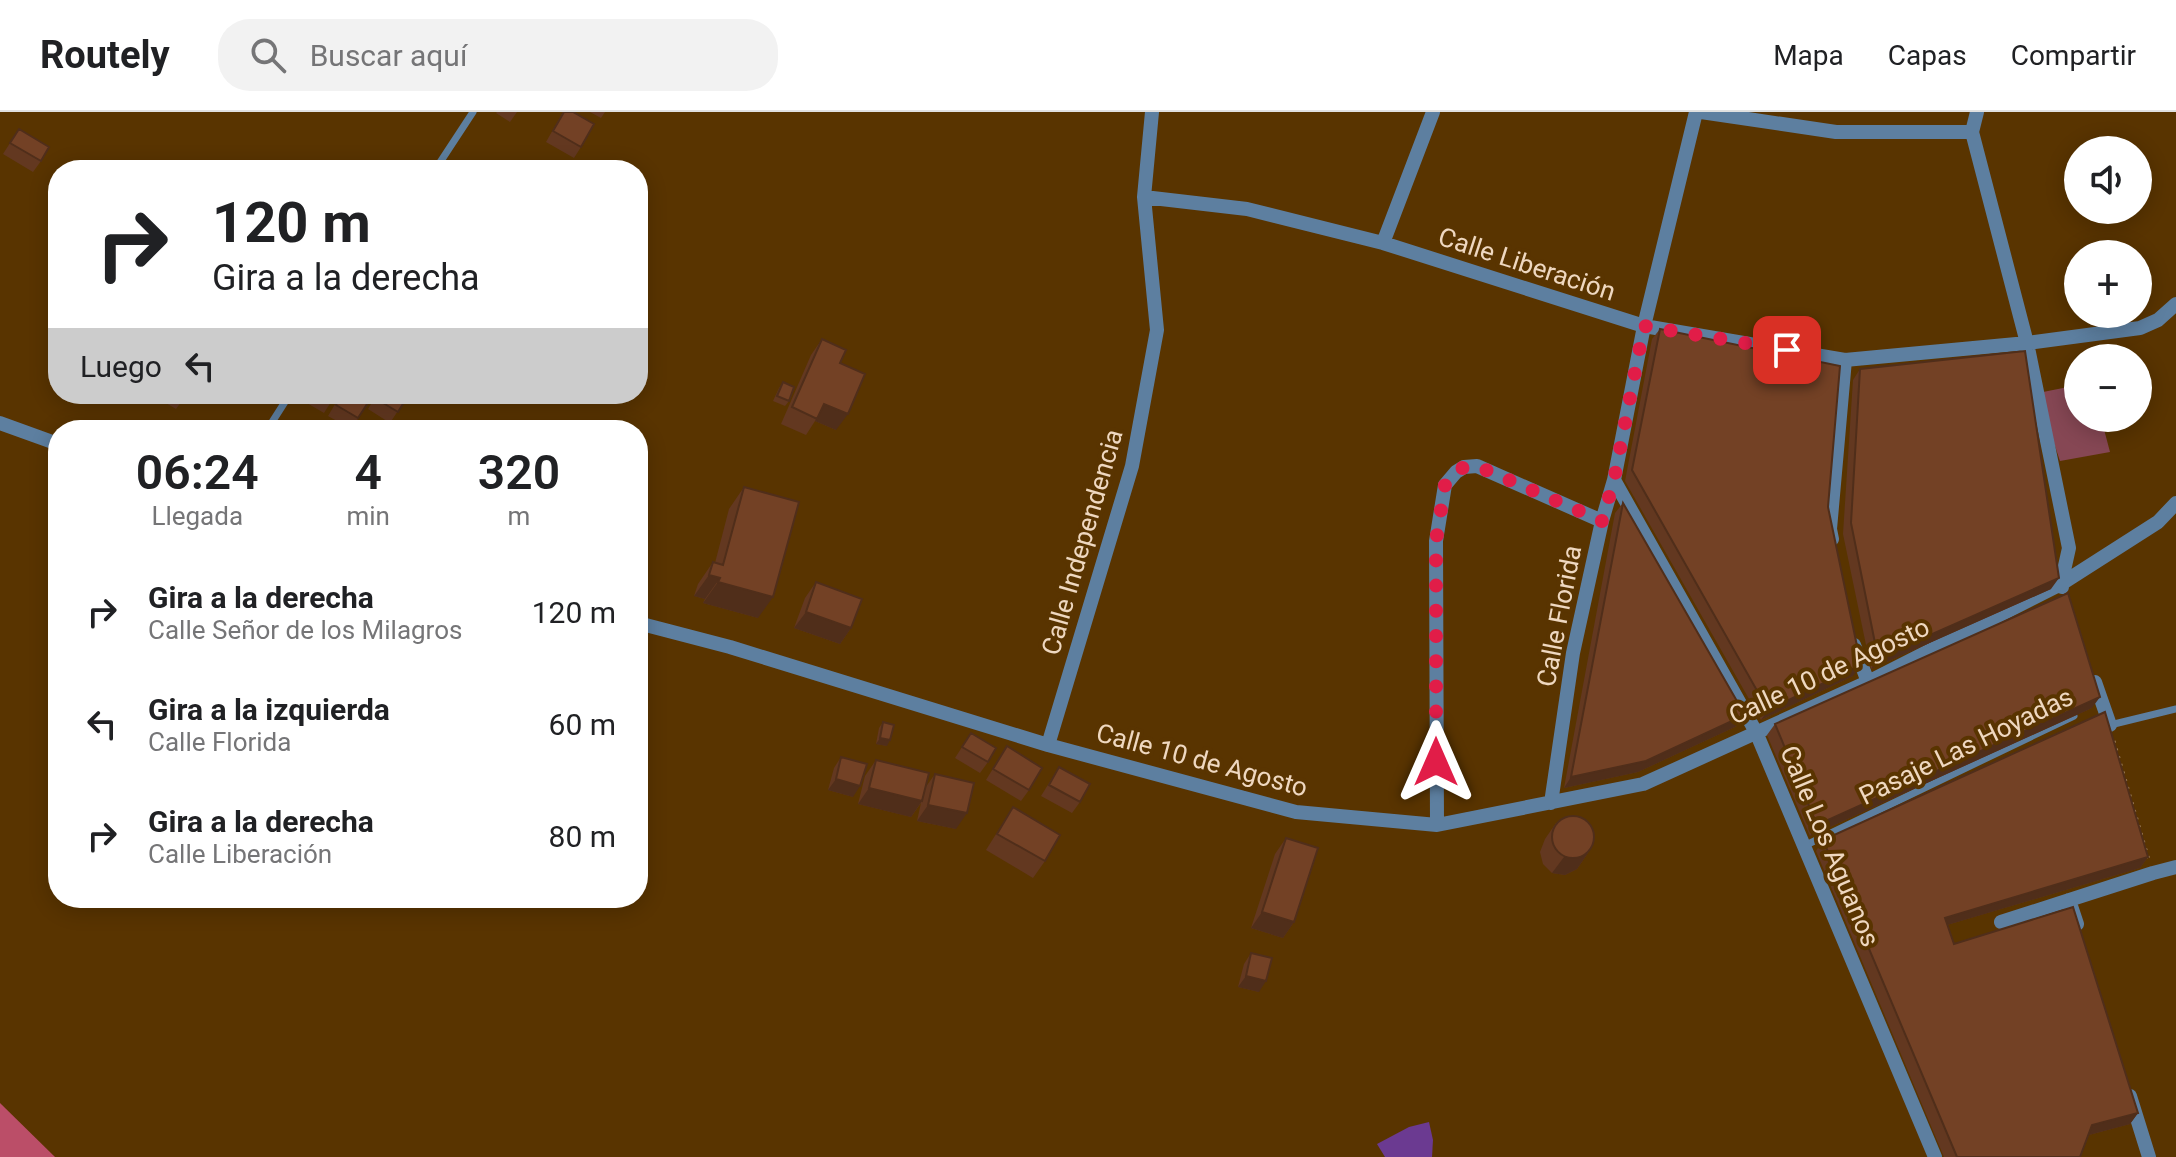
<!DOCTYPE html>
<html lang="es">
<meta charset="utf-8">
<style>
:root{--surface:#fff;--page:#f2f2f2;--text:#202124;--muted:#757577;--line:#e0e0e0}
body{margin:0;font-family:Roboto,sans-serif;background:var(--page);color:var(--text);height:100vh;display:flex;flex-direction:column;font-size:30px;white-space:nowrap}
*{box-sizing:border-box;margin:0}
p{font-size:26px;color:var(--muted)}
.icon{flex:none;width:44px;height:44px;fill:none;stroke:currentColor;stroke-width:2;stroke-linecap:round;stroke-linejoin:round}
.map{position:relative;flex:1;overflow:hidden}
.sheet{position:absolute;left:48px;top:308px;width:600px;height:488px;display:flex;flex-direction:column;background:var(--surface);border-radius:32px;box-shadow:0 4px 20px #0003}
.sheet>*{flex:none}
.top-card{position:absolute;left:48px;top:48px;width:600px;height:244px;border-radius:32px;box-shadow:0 4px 20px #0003;background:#fff;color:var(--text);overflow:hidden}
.controls{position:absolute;left:2064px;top:24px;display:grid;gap:16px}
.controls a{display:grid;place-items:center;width:88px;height:88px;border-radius:50%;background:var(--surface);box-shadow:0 4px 20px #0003;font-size:40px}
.pin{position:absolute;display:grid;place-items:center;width:68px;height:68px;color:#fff;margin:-34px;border-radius:16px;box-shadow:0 4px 12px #0006}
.me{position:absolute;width:88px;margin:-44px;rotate:0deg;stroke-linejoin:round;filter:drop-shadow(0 0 6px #0008)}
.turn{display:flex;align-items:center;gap:28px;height:168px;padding:0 32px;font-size:36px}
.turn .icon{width:104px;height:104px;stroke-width:2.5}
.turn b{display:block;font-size:56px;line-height:68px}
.then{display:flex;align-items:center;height:76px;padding:0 32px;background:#0003;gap:16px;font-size:30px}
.eta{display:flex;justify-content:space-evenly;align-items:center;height:136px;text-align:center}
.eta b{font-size:48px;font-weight:600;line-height:56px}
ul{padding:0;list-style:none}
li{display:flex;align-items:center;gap:24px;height:112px;padding:0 32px}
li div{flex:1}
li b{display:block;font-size:30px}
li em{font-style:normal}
header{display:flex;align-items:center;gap:48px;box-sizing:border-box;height:112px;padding:0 40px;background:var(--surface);border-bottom:2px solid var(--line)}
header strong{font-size:38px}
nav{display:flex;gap:44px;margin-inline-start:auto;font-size:28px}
.search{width:560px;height:72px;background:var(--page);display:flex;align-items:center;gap:20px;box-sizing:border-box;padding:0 28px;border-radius:32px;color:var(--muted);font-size:30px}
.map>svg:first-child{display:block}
.green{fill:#864754}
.forest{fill:#bb4e68}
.water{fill:#6b3a91}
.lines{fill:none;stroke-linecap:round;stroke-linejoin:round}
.path{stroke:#a1825c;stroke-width:3;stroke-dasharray:2 6;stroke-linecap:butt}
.service{stroke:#5d7fa0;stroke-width:7}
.minor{stroke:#5d7fa0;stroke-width:14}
.wall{fill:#633820}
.shaded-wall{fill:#502e1a}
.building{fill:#734125;stroke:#502e1a;stroke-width:2}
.route{stroke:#e11d48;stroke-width:14;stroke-dasharray:0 25.2}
.labels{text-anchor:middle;stroke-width:8;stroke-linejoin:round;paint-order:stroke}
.street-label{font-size:26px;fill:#efd8c0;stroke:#593400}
</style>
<header>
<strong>Routely</strong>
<div class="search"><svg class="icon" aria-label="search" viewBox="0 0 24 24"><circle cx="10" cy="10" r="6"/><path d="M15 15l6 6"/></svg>Buscar aquí</div>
<nav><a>Mapa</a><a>Capas</a><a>Compartir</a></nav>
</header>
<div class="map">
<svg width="2176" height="1045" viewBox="0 0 2176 1045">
<rect width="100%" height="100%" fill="#593400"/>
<!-- green -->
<path class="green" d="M 2078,273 L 2078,306 L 2101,306 L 2110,340 L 2060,349 L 2043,298 L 2043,280 Z"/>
<!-- forest -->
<path class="forest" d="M 0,991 L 55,1045 L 0,1045 Z"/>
<!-- water -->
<path class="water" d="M 1429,1010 L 1433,1028 L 1432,1045 L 1385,1045 L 1377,1032 L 1409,1015 Z"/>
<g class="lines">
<!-- path -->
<path class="path" d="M 2114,629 L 2149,748"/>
<!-- service -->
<path class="service" d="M 435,58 L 473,0
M 267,318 L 290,282
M 2110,613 L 2176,597
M 1804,734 L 2074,604"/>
<!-- minor -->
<path class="minor" d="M 1701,0 L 1836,20 L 1972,20
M 1977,0 L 1972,20 L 2027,231 L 2069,436 L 2061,472 L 2062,475
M 1144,85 L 1247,97 L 1383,131 L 1644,214 L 1845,248 L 2027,231 L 2140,216 L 2158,208 L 2176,192
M 1383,131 L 1433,0
M 0,311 L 58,332
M 1614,368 L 1756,620 L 1935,1045
M 1832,427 L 1830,417 L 1845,248
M 638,511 L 730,535 L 1048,633 L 1296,700 L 1437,713 L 1643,672 L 1868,570 L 2061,472 L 2158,410 L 2176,391
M 1854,533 L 1868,570
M 2095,570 L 2110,613
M 1048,633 L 1132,354 L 1157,218 L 1144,85 L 1152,0
M 1551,691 L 1573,541 L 1602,409 L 1614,368 L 1644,214 L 1696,0
M 1437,713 L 1436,429 L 1445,373 L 1456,360 L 1464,355 L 1477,354 L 1602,409
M 2069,788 L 2077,812
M 2001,810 L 2153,761 L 2176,755
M 2130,984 L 2149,1045"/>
</g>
<!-- wall -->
<path class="wall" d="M 497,0 L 517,0 L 510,10 L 496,1 Z
M 563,0 L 581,35 L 574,46 L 546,30 Z
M 590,0 L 605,0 L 601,6 Z
M 19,17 L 41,49 L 33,60 L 3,42 Z
M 1660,217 L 1828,395 L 1853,564 L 1761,608 L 1625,369 L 1652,227 Z
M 822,227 L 840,251 L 836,318 L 815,309 L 806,323 L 781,312 L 811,243 Z
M 1860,257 L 2051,477 L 1871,557 L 1843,422 L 1853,268 Z
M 783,270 L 789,289 L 785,294 L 773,289 L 779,276 Z
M 155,282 L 187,282 L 176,297 L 154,284 Z
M 303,282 L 336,282 L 324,301 L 300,287 Z
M 341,282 L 375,282 L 351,317 L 328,304 Z
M 377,282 L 409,282 L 390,311 L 368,297 Z
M 744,375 L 758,506 L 703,491 L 705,487 L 694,484 L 698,472 L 713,450 L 715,451 L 729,397 Z
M 1623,391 L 1745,603 L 1737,614 L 1638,660 L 1564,676 L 1615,401 Z
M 816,470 L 851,516 L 840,532 L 794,516 L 805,486 Z
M 2092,596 L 1810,724 L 1767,623 L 1775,612 Z
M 883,610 L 887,634 L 876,632 L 879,616 Z
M 971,621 L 988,650 L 980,661 L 955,646 Z
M 1007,634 L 1029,678 L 1021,689 L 986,668 Z
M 841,645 L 853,685 L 828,678 L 834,656 Z
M 876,648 L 925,676 L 935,662 L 956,717 L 917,709 L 921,691 L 911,705 L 858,692 L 865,664 Z
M 1059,655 L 1080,690 L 1072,701 L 1041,684 Z
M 1013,695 L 1045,749 L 1033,766 L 986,738 Z
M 1556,711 L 1588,741 L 1577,757 L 1565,763 L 1552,761 L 1543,752 L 1540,740 L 1545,727 Z
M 1286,726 L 1294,810 L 1283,826 L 1251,816 L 1275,742 Z
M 1823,728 L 2148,745 L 2140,756 L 1947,813 L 1954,832 L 2138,1001 L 2130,1012 L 2089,1023 L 2080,1045 L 1944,1045 L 1816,739 Z
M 1251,841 L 1259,880 L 1238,875 L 1244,852 Z"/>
<!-- shaded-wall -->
<path class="shaded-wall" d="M 824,292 L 848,302 L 836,318 L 815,309 Z
M 709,463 L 720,466 L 705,487 L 694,484 Z
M 2059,466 L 2051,477 L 1871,557 L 1878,546 Z
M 718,470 L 773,485 L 758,506 L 703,491 Z
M 806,500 L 851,516 L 840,532 L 794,516 Z
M 1861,553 L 1853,564 L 1761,608 L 1768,598 Z
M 2100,585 L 2092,596 L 1810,724 L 1817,713 Z
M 1745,603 L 1737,614 L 1638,660 L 1564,676 L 1571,665 Z
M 880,626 L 890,628 L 887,634 L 876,632 Z
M 836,667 L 860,674 L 853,685 L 828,678 Z
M 869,676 L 922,689 L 911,705 L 858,692 Z
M 928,693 L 967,701 L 956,717 L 917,709 Z
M 1588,741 L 1577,757 L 1565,763 L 1552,761 L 1564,745 Z
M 2148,745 L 2140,756 L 1937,816 L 1945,806 Z
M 1262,800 L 1294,810 L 1283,826 L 1251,816 Z
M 1246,864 L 1266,869 L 1259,880 L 1238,875 Z
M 2138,1001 L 2130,1012 L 2085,1024 L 2092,1013 Z"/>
<!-- building -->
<path class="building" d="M 564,0 L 573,0 L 594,12 L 581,35 L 553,19 Z
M 19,17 L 49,35 L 41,49 L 10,31 Z
M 1660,217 L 1840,254 L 1828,395 L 1861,553 L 1768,598 L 1632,358 Z
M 822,227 L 846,238 L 840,251 L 865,262 L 848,302 L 824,292 L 817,307 L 792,295 Z
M 2025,239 L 2059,466 L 1878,546 L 1851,411 L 1860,257 Z
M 783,270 L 794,275 L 789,289 L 777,284 Z
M 177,282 L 187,282 L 184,286 Z
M 317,282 L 336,282 L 332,290 Z
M 342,282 L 364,282 L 371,286 L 358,306 L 336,293 Z
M 378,282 L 409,282 L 398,300 L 375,286 Z
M 744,375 L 799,390 L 773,485 L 718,470 L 720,466 L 709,463 L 713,450 L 723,453 Z
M 1623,391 L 1745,603 L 1646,649 L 1571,665 Z
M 816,470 L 862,487 L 851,516 L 806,500 Z
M 2068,481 L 2100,585 L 1817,713 L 1775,612 Z
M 2105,600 L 2148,745 L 1945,806 L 1954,832 L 2073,795 L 2138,1001 L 2092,1013 L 2080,1045 L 1957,1045 L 1823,728 Z
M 883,610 L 894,613 L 890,628 L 880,626 Z
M 971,621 L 996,636 L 988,650 L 962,635 Z
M 1007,634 L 1042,656 L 1029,678 L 993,657 Z
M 841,645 L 867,652 L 860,674 L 836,667 Z
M 876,648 L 929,661 L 922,689 L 869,676 Z
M 1059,655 L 1090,672 L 1080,690 L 1049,673 Z
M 935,662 L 974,671 L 967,701 L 928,693 Z
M 1013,695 L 1060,723 L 1045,749 L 997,722 Z
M1552 725a21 21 0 1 1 42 0a21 21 0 1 1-42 0Z
M 1286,726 L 1318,736 L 1294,810 L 1262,800 Z
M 1251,841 L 1272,846 L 1266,869 L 1246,864 Z"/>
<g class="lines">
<!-- route -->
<path class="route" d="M 1436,650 L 1436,429 L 1445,373 L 1456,360 L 1464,355 L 1477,354 L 1602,409 L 1614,368 L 1644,214 L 1787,238"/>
</g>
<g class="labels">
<!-- street labels -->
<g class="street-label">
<text transform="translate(1527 152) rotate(18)" y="9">Calle Liberación</text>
<text transform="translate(1082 430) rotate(-74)" y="9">Calle Independencia</text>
<text transform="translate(1559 504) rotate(-79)" y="9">Calle Florida</text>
<text transform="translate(1829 559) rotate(-25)" y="9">Calle 10 de Agosto</text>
<text transform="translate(1966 634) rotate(-26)" y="9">Pasaje Las Hoyadas</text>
<text transform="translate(1202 648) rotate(15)" y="9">Calle 10 de Agosto</text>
<text transform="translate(1830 734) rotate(67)" y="9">Calle Los Aguanos</text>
</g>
</g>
</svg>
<div class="controls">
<a><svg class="icon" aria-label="sound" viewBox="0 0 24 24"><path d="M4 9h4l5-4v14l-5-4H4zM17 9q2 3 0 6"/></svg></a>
<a>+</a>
<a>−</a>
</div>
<div class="pin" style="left:1787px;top:238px;background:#d93025"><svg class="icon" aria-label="arrive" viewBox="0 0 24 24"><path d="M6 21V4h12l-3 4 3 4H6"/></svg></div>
<svg class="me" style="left:1436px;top:650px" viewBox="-20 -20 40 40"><path d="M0-17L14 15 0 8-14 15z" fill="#e11d48" stroke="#fff" stroke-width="4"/></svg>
<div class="top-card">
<div class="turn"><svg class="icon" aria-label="right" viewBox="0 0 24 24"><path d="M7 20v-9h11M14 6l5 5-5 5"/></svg><div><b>120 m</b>Gira a la derecha</div></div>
<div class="then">Luego<svg class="icon" aria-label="left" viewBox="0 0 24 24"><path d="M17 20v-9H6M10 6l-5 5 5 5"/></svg></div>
</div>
<section class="sheet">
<div class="eta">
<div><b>06:24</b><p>Llegada</p></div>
<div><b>4</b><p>min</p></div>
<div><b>320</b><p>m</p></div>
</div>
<ul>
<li><svg class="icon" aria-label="right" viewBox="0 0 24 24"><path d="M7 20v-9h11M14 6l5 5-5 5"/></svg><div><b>Gira a la derecha</b><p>Calle Señor de los Milagros</p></div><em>120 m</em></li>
<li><svg class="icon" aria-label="left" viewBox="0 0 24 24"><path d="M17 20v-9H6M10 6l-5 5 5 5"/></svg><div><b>Gira a la izquierda</b><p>Calle Florida</p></div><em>60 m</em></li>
<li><svg class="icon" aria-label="right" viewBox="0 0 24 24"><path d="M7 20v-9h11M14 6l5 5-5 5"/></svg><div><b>Gira a la derecha</b><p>Calle Liberación</p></div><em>80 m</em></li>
</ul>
</section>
</div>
